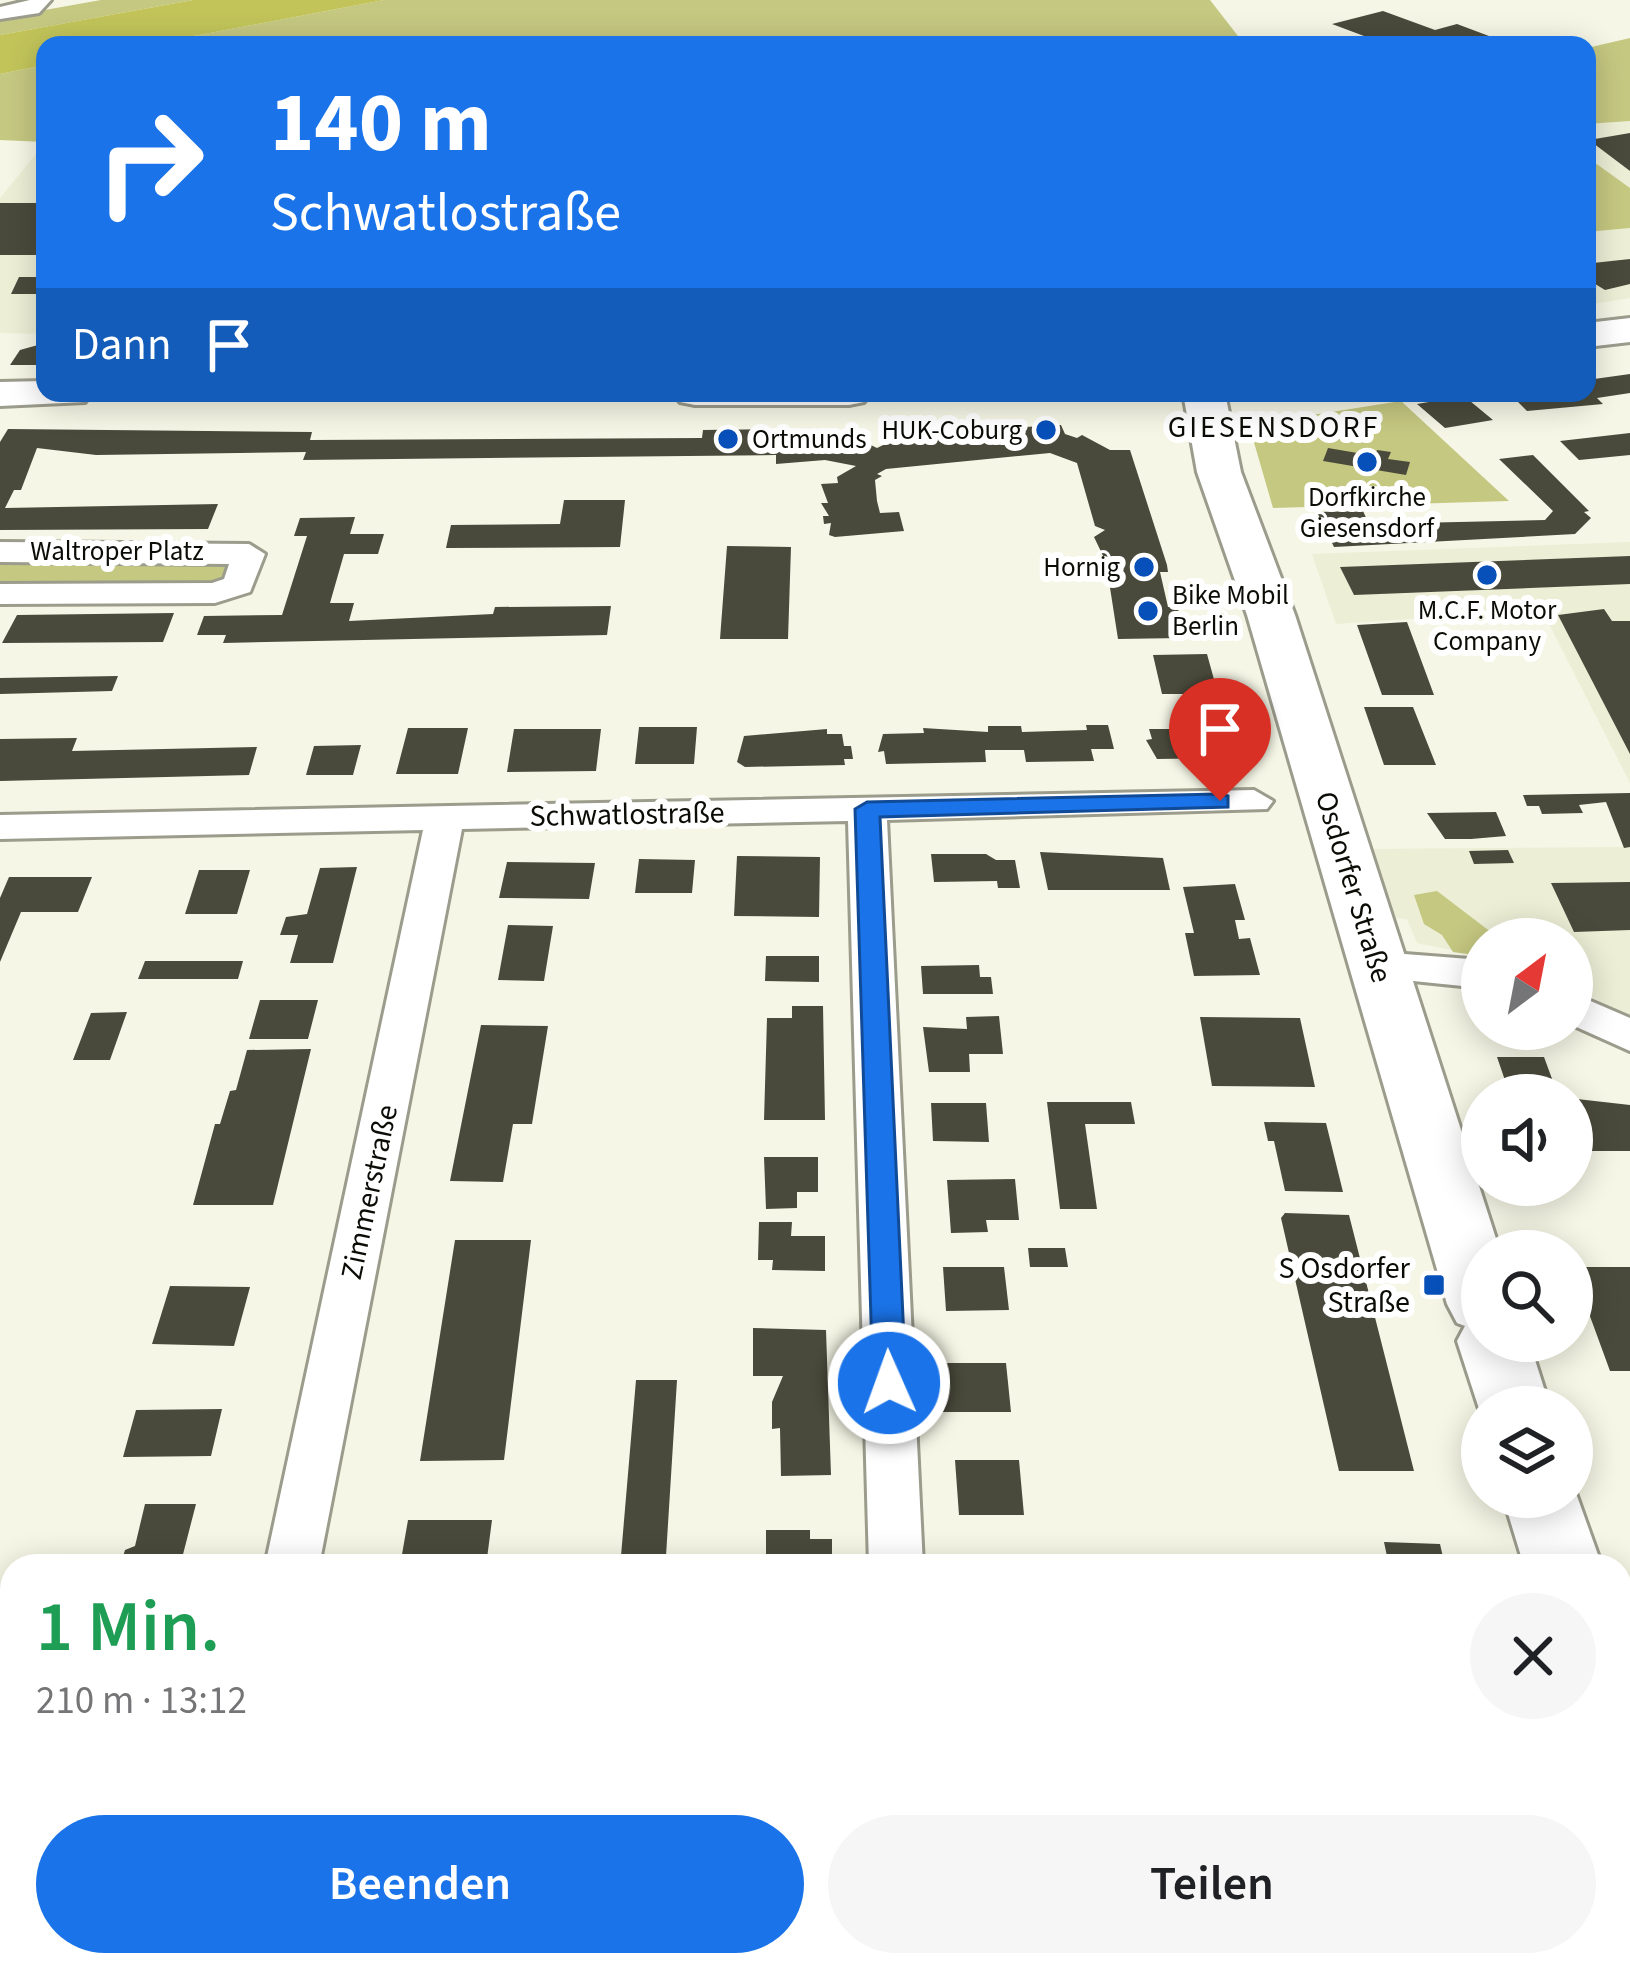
<!DOCTYPE html>
<html lang="de">
<meta charset="utf-8">
<style>
:root{--surface:#fff;--page:#f6f6f6;--text:#202124;--muted:#757577;--accent:#1a73e8}
body{margin:0;font-family:"Source Sans 3",sans-serif;background:var(--page);color:var(--text);height:100vh;display:flex;flex-direction:column;font-size:45px;white-space:nowrap}
*{box-sizing:border-box;margin:0}
p{font-size:39px;color:var(--muted)}
.icon{flex:none;width:66px;height:66px;fill:none;stroke:currentColor;stroke-width:2;stroke-linecap:round;stroke-linejoin:round}
.map{position:relative;flex:1;overflow:hidden}
.drawer{position:absolute;left:0px;top:1554px;width:1632px;height:423px;display:flex;flex-direction:column;background:var(--surface);border-radius:36px 36px 0 0;box-shadow:0 6px 30px #0003}
.drawer>*{flex:none}
.banner{position:absolute;left:36px;top:36px;width:1560px;height:366px;border-radius:24px;box-shadow:0 6px 30px #0003;background:#1a73e8;color:#fff;overflow:hidden}
.needle{width:78px;rotate:32deg}
.buttons{position:absolute;left:1461px;top:918px;display:grid;gap:24px}
.buttons a{display:grid;place-items:center;width:132px;height:132px;border-radius:50%;background:var(--surface);box-shadow:0 6px 30px #0003;font-size:60px}
.pin{position:absolute;display:grid;place-items:center;width:102px;height:102px;color:#fff;margin:-123px -51px;border-radius:50% 50% 50% 0;rotate:-45deg;box-shadow:0 0 12px #0007}
.pin .icon{rotate:45deg}
.me{position:absolute;width:132px;margin:-66px;rotate:358deg;stroke-linejoin:round;filter:drop-shadow(0 0 9px #0008)}
.turn{display:flex;align-items:center;gap:42px;height:252px;padding:0 36px;font-size:54px}
.turn .icon{width:156px;height:156px;stroke-width:2.5}
.turn b{display:block;font-size:84px;line-height:102px}
.then{display:flex;align-items:center;height:114px;padding:0 36px;background:#0003;gap:24px;font-size:45px}
.round{display:grid;place-items:center;flex:none;width:126px;height:126px;border-radius:63px;background:var(--page)}
.head{display:flex;align-items:center;justify-content:space-between;height:204px;padding:0 36px}
h1{font-size:72px;font-weight:600;line-height:90px;color:#1e9e55}
.cta{display:flex;gap:24px;margin-top:auto;padding:24px 36px}
.cta a{flex:1;height:138px;border-radius:72px;background:var(--accent);color:#fff;font-size:48px;font-weight:600;line-height:138px;text-align:center}
.cta a+a{background:var(--page);color:var(--text)}
.map>svg:first-child{display:block}
.built{fill:#eceed5}
.green{fill:#c5c881}
.water{fill:#c2c45a}
.building{fill:#4a4a3c}
.lines{fill:none;stroke-linecap:round;stroke-linejoin:round}
.minor-casing{stroke:#9b9c8c;stroke-width:6}
.secondary-casing{stroke:#9b9c8c;stroke-width:6}
.minor{fill:#fff;fill-rule:evenodd}
.secondary{fill:#fff;fill-rule:evenodd}
.tram{stroke:#54544b;stroke-width:4.5}
.rail-casing{stroke:#54544b;stroke-width:16}
.rail{stroke:#fff;stroke-width:12;stroke-dasharray:36;stroke-linecap:butt}
.route{fill:#1a73e8;stroke:#114b97;stroke-width:3}
.poi-dot{fill:#0750ba;stroke:#fff;stroke-width:4.5}
.labels{text-anchor:middle;stroke-width:12;stroke-linejoin:round;paint-order:stroke}
.far-poi-label{font-size:27px;fill:#0c0c07;stroke:#fff;text-anchor:end}
.far-street-label{font-size:27px;fill:#0c0c07;stroke:#fff}
.far-quarter-label{font-size:30px;letter-spacing:3px;fill:#0c0c07;stroke:#fff}
.street-label{font-size:30px;fill:#0c0c07;stroke:#fff}
.poi-label{font-size:30px;fill:#0c0c07;stroke:#fff;text-anchor:end}
</style>
<div class="map">
<svg width="1630" height="1976" viewBox="0 0 1630 1976">
<rect width="100%" height="100%" fill="#f5f6e5"/>
<!-- built -->
<path class="built" d="M 1630,121 L 1630,188 L 1587,157 L 1587,124 Z
M 45,143 L 45,334 L 0,333 L 0,198 Z
M 1630,228 L 1630,298 L 1587,305 L 1587,232 Z
M 1630,542 L 1630,783 L 1542,610 L 1336,624 L 1312,554 Z
M 1630,847 L 1630,1018 L 1572,986 L 1572,939 L 1482,939 L 1482,956 L 1417,943 L 1407,919 L 1394,918 L 1370,849 Z
M 1123,1965 L 1576,1965 L 1583,1975 L 1107,1976 Z"/>
<!-- green -->
<path class="green" d="M 101,0 L 193,0 L 0,35 L 0,18 Z
M 384,0 L 1210,0 L 1245,45 L 147,45 Z
M 1630,38 L 1630,121 L 1587,124 L 1587,48 Z
M 45,65 L 45,142 L 0,140 L 0,74 Z
M 1587,157 L 1630,188 L 1630,228 L 1587,232 Z
M 1401,401 L 1509,501 L 1273,508 L 1251,432 L 1274,421 Z
M 0,559 L 233,562 L 222,583 L 144,589 L 136,583 L 0,583 Z
M 1437,891 L 1500,939 L 1482,939 L 1482,956 L 1453,952 L 1442,935 L 1424,924 L 1414,895 Z"/>
<!-- water -->
<path class="water" d="M 193,0 L 384,0 L 147,45 L 45,45 L 45,65 L 0,74 L 0,35 Z"/>
<!-- building -->
<path class="building" d="M 1383,11 L 1435,30 L 1457,24 L 1505,42 L 1388,45 L 1332,24 Z
M 1630,133 L 1630,171 L 1589,140 Z
M 0,203 L 45,203 L 45,255 L 0,255 Z
M 1630,259 L 1630,284 L 1605,290 L 1587,279 L 1587,267 L 1593,263 Z
M 19,277 L 45,277 L 45,294 L 11,294 Z
M 38,345 L 45,345 L 45,365 L 10,365 L 20,350 Z
M 1630,374 L 1630,393 L 1597,398 L 1603,404 L 1527,411 L 1509,393 L 1587,393 L 1587,380 Z
M 1464,396 L 1493,420 L 1445,428 L 1417,404 Z
M 1061,425 L 1065,434 L 1077,438 L 1082,435 L 1110,450 L 1130,450 L 1167,565 L 1168,572 L 1160,572 L 1168,607 L 1178,607 L 1181,638 L 1118,639 L 1106,562 L 1094,537 L 1105,530 L 1095,526 L 1077,463 L 1050,453 L 886,469 L 877,474 L 882,476 L 875,480 L 877,501 L 880,513 L 899,512 L 904,531 L 835,537 L 829,535 L 831,523 L 824,524 L 823,516 L 829,516 L 821,503 L 828,503 L 821,484 L 838,483 L 837,477 L 856,466 L 825,460 L 776,464 L 776,455 L 303,460 L 306,452 L 96,455 L 37,448 L 21,490 L 14,490 L 5,508 L 218,504 L 208,529 L 0,530 L 0,442 L 8,429 L 312,432 L 310,440 L 702,438 L 703,430 L 778,429 L 777,439 L 852,436 L 877,448 L 902,436 L 921,436 L 916,433 Z
M 1630,433 L 1630,455 L 1579,460 L 1560,441 Z
M 1328,448 L 1375,456 L 1377,450 L 1391,452 L 1388,459 L 1410,462 L 1406,475 L 1323,461 Z
M 1533,455 L 1589,511 L 1584,512 L 1591,518 L 1575,534 L 1334,547 L 1317,512 L 1363,511 L 1369,524 L 1545,520 L 1553,511 L 1499,459 Z
M 564,500 L 625,500 L 620,547 L 446,548 L 451,525 L 560,524 Z
M 355,517 L 350,534 L 384,534 L 378,554 L 344,554 L 330,603 L 354,603 L 349,621 L 493,614 L 495,607 L 611,606 L 607,635 L 223,643 L 226,635 L 197,635 L 204,616 L 282,615 L 307,536 L 294,536 L 300,518 Z
M 727,546 L 791,547 L 788,639 L 720,639 Z
M 1630,556 L 1630,584 L 1354,595 L 1340,567 Z
M 1604,609 L 1612,621 L 1630,621 L 1630,754 L 1558,615 Z
M 174,613 L 163,642 L 2,643 L 17,615 Z
M 1407,622 L 1434,695 L 1382,695 L 1357,625 Z
M 1207,654 L 1218,694 L 1162,694 L 1153,655 Z
M 118,676 L 112,691 L 0,694 L 0,678 Z
M 1364,707 L 1413,707 L 1436,765 L 1384,765 Z
M 1181,723 L 1215,728 L 1219,739 L 1227,739 L 1230,746 L 1221,746 L 1225,758 L 1157,759 L 1146,740 L 1152,739 L 1149,729 L 1182,729 Z
M 1086,725 L 1108,725 L 1114,749 L 1091,749 L 1094,761 L 1026,762 L 1024,750 L 985,750 L 986,762 L 886,764 L 884,751 L 878,752 L 883,734 L 924,733 L 923,728 L 988,732 L 988,726 L 1021,726 L 1022,732 L 1087,730 Z
M 639,727 L 697,727 L 694,764 L 635,764 Z
M 408,728 L 468,728 L 458,774 L 396,774 Z
M 514,729 L 601,729 L 596,771 L 507,772 Z
M 827,729 L 827,734 L 842,734 L 844,746 L 851,746 L 853,759 L 844,759 L 845,765 L 745,767 L 737,762 L 744,736 Z
M 77,738 L 72,751 L 257,747 L 249,775 L 0,781 L 0,739 Z
M 361,745 L 353,775 L 306,775 L 314,746 Z
M 1630,793 L 1630,847 L 1624,848 L 1606,802 L 1579,805 L 1583,813 L 1542,814 L 1539,806 L 1527,806 L 1523,795 Z
M 1496,812 L 1506,836 L 1471,839 L 1445,839 L 1427,813 Z
M 1508,850 L 1514,863 L 1474,864 L 1469,851 Z
M 1040,852 L 1163,858 L 1170,890 L 1048,890 Z
M 931,854 L 986,854 L 996,860 L 1015,860 L 1020,888 L 998,888 L 997,881 L 934,882 Z
M 737,856 L 820,857 L 819,917 L 734,916 Z
M 639,859 L 695,860 L 692,893 L 635,893 Z
M 507,862 L 595,863 L 589,899 L 499,898 Z
M 357,867 L 333,963 L 290,963 L 298,935 L 280,935 L 286,917 L 307,914 L 320,868 Z
M 199,870 L 250,870 L 237,914 L 185,914 Z
M 9,877 L 92,877 L 78,912 L 21,912 L 0,962 L 0,898 Z
M 1630,882 L 1630,930 L 1574,932 L 1551,883 Z
M 1235,884 L 1245,920 L 1235,920 L 1239,939 L 1250,938 L 1260,975 L 1194,976 L 1185,933 L 1194,933 L 1183,887 Z
M 508,925 L 553,926 L 544,981 L 498,980 Z
M 766,956 L 819,956 L 819,982 L 765,981 Z
M 145,961 L 243,961 L 238,979 L 138,979 Z
M 979,965 L 980,977 L 991,977 L 993,994 L 923,994 L 921,966 Z
M 260,1000 L 318,1000 L 308,1039 L 249,1039 Z
M 792,1006 L 823,1006 L 825,1120 L 764,1120 L 767,1018 L 792,1018 Z
M 127,1012 L 110,1060 L 73,1060 L 91,1013 Z
M 999,1016 L 1003,1054 L 969,1054 L 970,1072 L 929,1072 L 923,1027 L 967,1029 L 966,1017 Z
M 1200,1017 L 1300,1018 L 1315,1087 L 1212,1086 Z
M 481,1025 L 548,1026 L 532,1124 L 513,1124 L 503,1182 L 450,1181 Z
M 311,1049 L 273,1205 L 193,1205 L 215,1124 L 220,1124 L 230,1091 L 236,1090 L 247,1050 Z
M 1497,1057 L 1544,1057 L 1558,1095 L 1510,1095 Z
M 1577,1099 L 1630,1105 L 1630,1151 L 1572,1151 L 1572,1105 L 1580,1105 Z
M 1047,1102 L 1131,1102 L 1135,1124 L 1085,1124 L 1097,1209 L 1060,1209 Z
M 931,1103 L 986,1103 L 989,1142 L 933,1141 Z
M 1264,1122 L 1326,1123 L 1343,1192 L 1285,1191 L 1274,1141 L 1268,1141 Z
M 764,1157 L 818,1157 L 818,1192 L 797,1192 L 797,1208 L 766,1209 Z
M 1015,1179 L 1019,1220 L 986,1220 L 988,1232 L 951,1233 L 947,1180 Z
M 1285,1213 L 1349,1215 L 1414,1471 L 1339,1471 L 1281,1218 Z
M 759,1222 L 792,1222 L 791,1236 L 825,1236 L 825,1271 L 772,1270 L 773,1260 L 758,1260 Z
M 455,1240 L 531,1240 L 504,1460 L 420,1461 Z
M 1028,1248 L 1065,1248 L 1068,1267 L 1030,1267 Z
M 943,1267 L 1004,1267 L 1009,1310 L 946,1311 Z
M 1572,1267 L 1630,1267 L 1630,1371 L 1610,1371 Z
M 170,1286 L 250,1287 L 234,1346 L 152,1344 Z
M 753,1328 L 826,1330 L 831,1475 L 781,1476 L 780,1428 L 772,1429 L 772,1402 L 783,1376 L 753,1376 Z
M 940,1363 L 1006,1363 L 1011,1412 L 943,1412 Z
M 636,1380 L 677,1380 L 666,1556 L 621,1556 Z
M 222,1409 L 211,1456 L 123,1457 L 136,1410 Z
M 955,1460 L 1019,1460 L 1024,1515 L 959,1515 Z
M 145,1504 L 196,1504 L 180,1566 L 120,1566 L 125,1550 L 135,1546 Z
M 408,1520 L 492,1520 L 486,1566 L 400,1566 Z
M 766,1530 L 810,1530 L 810,1539 L 832,1539 L 832,1566 L 766,1566 Z
M 1384,1542 L 1440,1544 L 1445,1566 L 1389,1566 Z
M 91,1965 L 156,1965 L 162,1976 L 74,1976 Z
M 514,1965 L 604,1965 L 603,1976 L 513,1976 Z
M 752,1965 L 847,1965 L 847,1976 L 751,1976 Z"/>
<g class="lines">
<!-- minor casing -->
<g class="minor-casing">
<path id="minor" d="M 30,0 L 51,0 L 39,13 L 0,19 L 0,7 Z
M 0,542 L 249,544 L 265,554 L 250,592 L 215,603 L 0,604 L 0,584 L 212,583 L 224,579 L 229,564 L 0,562 Z
M 1254,790 L 1273,801 L 1267,809 L 887,820 L 923,1566 L 869,1566 L 848,821 L 462,829 L 319,1566 L 265,1566 L 423,830 L 0,839 L 0,815 Z
M 1379,952 L 1482,960 L 1482,988 L 1364,976 L 1358,966 L 1364,956 Z
M 1572,993 L 1630,1018 L 1630,1051 L 1572,1025 Z"/>
</g>
<!-- secondary casing -->
<g class="secondary-casing">
<path id="secondary" d="M 1630,318 L 1630,342 L 1587,347 L 1587,323 Z
M 45,381 L 45,393 L 91,393 L 85,402 L 0,406 L 0,382 Z
M 674,393 L 870,393 L 864,402 L 849,405 L 695,405 L 680,402 Z
M 1183,393 L 1225,393 L 1241,472 L 1295,615 L 1500,1251 L 1482,1251 L 1482,1341 L 1529,1341 L 1550,1407 L 1482,1407 L 1482,1418 L 1457,1341 L 1465,1326 L 1457,1323 L 1447,1304 L 1247,615 L 1197,472 Z
M 1572,1482 L 1602,1566 L 1524,1566 L 1503,1497 L 1572,1497 Z
M 1620,1707 L 1630,1710 L 1630,1819 L 1620,1816 Z"/>
</g>
<!-- minor -->
<use href="#minor" class="minor"/>
<!-- secondary -->
<use href="#secondary" class="secondary"/>
<!-- tram -->
<path class="tram" d="M 1620,1655 L 1630,1648
M 1620,1757 L 1630,1750
M 1171,1976 L 1187,1965
M 1307,1976 L 1323,1965"/>
<!-- rail casing -->
<g class="rail-casing">
<path id="rail" d="M 1620,1855 L 1630,1848
M 1620,1903 L 1630,1895
M 1462,1976 L 1477,1965
M 1526,1976 L 1540,1965"/>
</g>
<!-- rail -->
<use href="#rail" class="rail"/>
</g>
<!-- route -->
<path class="route" d="M 1220,794 L 1228,796 L 1228,807 L 880,817 L 906,1383 L 901,1393 L 878,1393 L 873,1383 L 855,809 L 867,802 Z"/>
<!-- markers -->
<g class="poi-dot">
<circle cx="1046" cy="430" r="12"/>
<circle cx="728" cy="439" r="12"/>
<circle cx="1367" cy="462" r="12"/>
<circle cx="1144" cy="567" r="12"/>
<circle cx="1487" cy="575" r="12"/>
<circle cx="1148" cy="611" r="12"/>
<rect x="1422" y="1273" width="24" height="24" rx="6"/>
</g>
<g class="labels">
<!-- far-poi labels -->
<g class="far-poi-label">
<text x="1022" y="439">HUK-Coburg</text>
<text x="752" y="448" text-anchor="start">Ortmunds</text>
<text x="1367" y="506" text-anchor="middle">Dorfkirche<tspan x="1367" dy="31">Giesensdorf</tspan></text>
<text x="1120" y="576">Hornig</text>
<text x="1172" y="604" text-anchor="start">Bike Mobil<tspan x="1172" dy="31">Berlin</tspan></text>
<text x="1487" y="619" text-anchor="middle">M.C.F. Motor<tspan x="1487" dy="31">Company</tspan></text>
</g>
<!-- far-street labels -->
<g class="far-street-label">
<text x="117" y="560">Waltroper Platz</text>
</g>
<!-- far-quarter labels -->
<g class="far-quarter-label">
<text x="1274" y="437">GIESENSDORF</text>
</g>
<!-- street labels -->
<g class="street-label">
<text transform="translate(627 814) rotate(-1)" y="10">Schwatlostraße</text>
<text transform="translate(1354 887) rotate(73)" y="10">Osdorfer Straße</text>
<text transform="translate(369 1192) rotate(-78)" y="10">Zimmerstraße</text>
</g>
<!-- poi labels -->
<g class="poi-label">
<text x="1410" y="1278">S Osdorfer<tspan x="1410" dy="34">Straße</tspan></text>
</g>
</g>
</svg>
<div class="buttons">
<a><svg class="needle" viewBox="-14 -14 28 28"><path d="M0-13l5 13h-10z" fill="#e53935"/><path d="M0 13l5-13h-10z" fill="#757577"/></svg></a>
<a><svg class="icon" aria-label="sound" viewBox="0 0 24 24"><path d="M4 9h4l5-4v14l-5-4H4zM17 9q2 3 0 6"/></svg></a>
<a><svg class="icon" aria-label="search" viewBox="0 0 24 24"><circle cx="10" cy="10" r="6"/><path d="M15 15l6 6"/></svg></a>
<a><svg class="icon" aria-label="layers" viewBox="0 0 24 24"><path d="M12 4l9 5-9 5-9-5zM3 14l9 5 9-5"/></svg></a>
</div>
<div class="pin" style="left:1220px;top:801px;background:#d93025"><svg class="icon" aria-label="arrive" viewBox="0 0 24 24"><path d="M6 21V4h12l-3 4 3 4H6"/></svg></div>
<svg class="me" style="left:889px;top:1383px" viewBox="-20 -20 40 40"><circle r="17" fill="#1a73e8" stroke="#fff" stroke-width="3"/><path d="M0-11L8 9 0 5-8 9z" fill="#fff"/></svg>
<div class="banner">
<div class="turn"><svg class="icon" aria-label="right" viewBox="0 0 24 24"><path d="M7 20v-9h11M14 6l5 5-5 5"/></svg><div><b>140 m</b>Schwatlostraße</div></div>
<div class="then">Dann<svg class="icon" aria-label="arrive" viewBox="0 0 24 24"><path d="M6 21V4h12l-3 4 3 4H6"/></svg></div>
</div>
<section class="drawer">
<div class="head"><div><h1>1 Min.</h1><p>210 m · 13:12</p></div><a class="round"><svg class="icon" aria-label="close" viewBox="0 0 24 24"><path d="M6 6l12 12M18 6L6 18"/></svg></a></div>
<div class="cta"><a>Beenden</a><a>Teilen</a></div>
</section>
</div>
